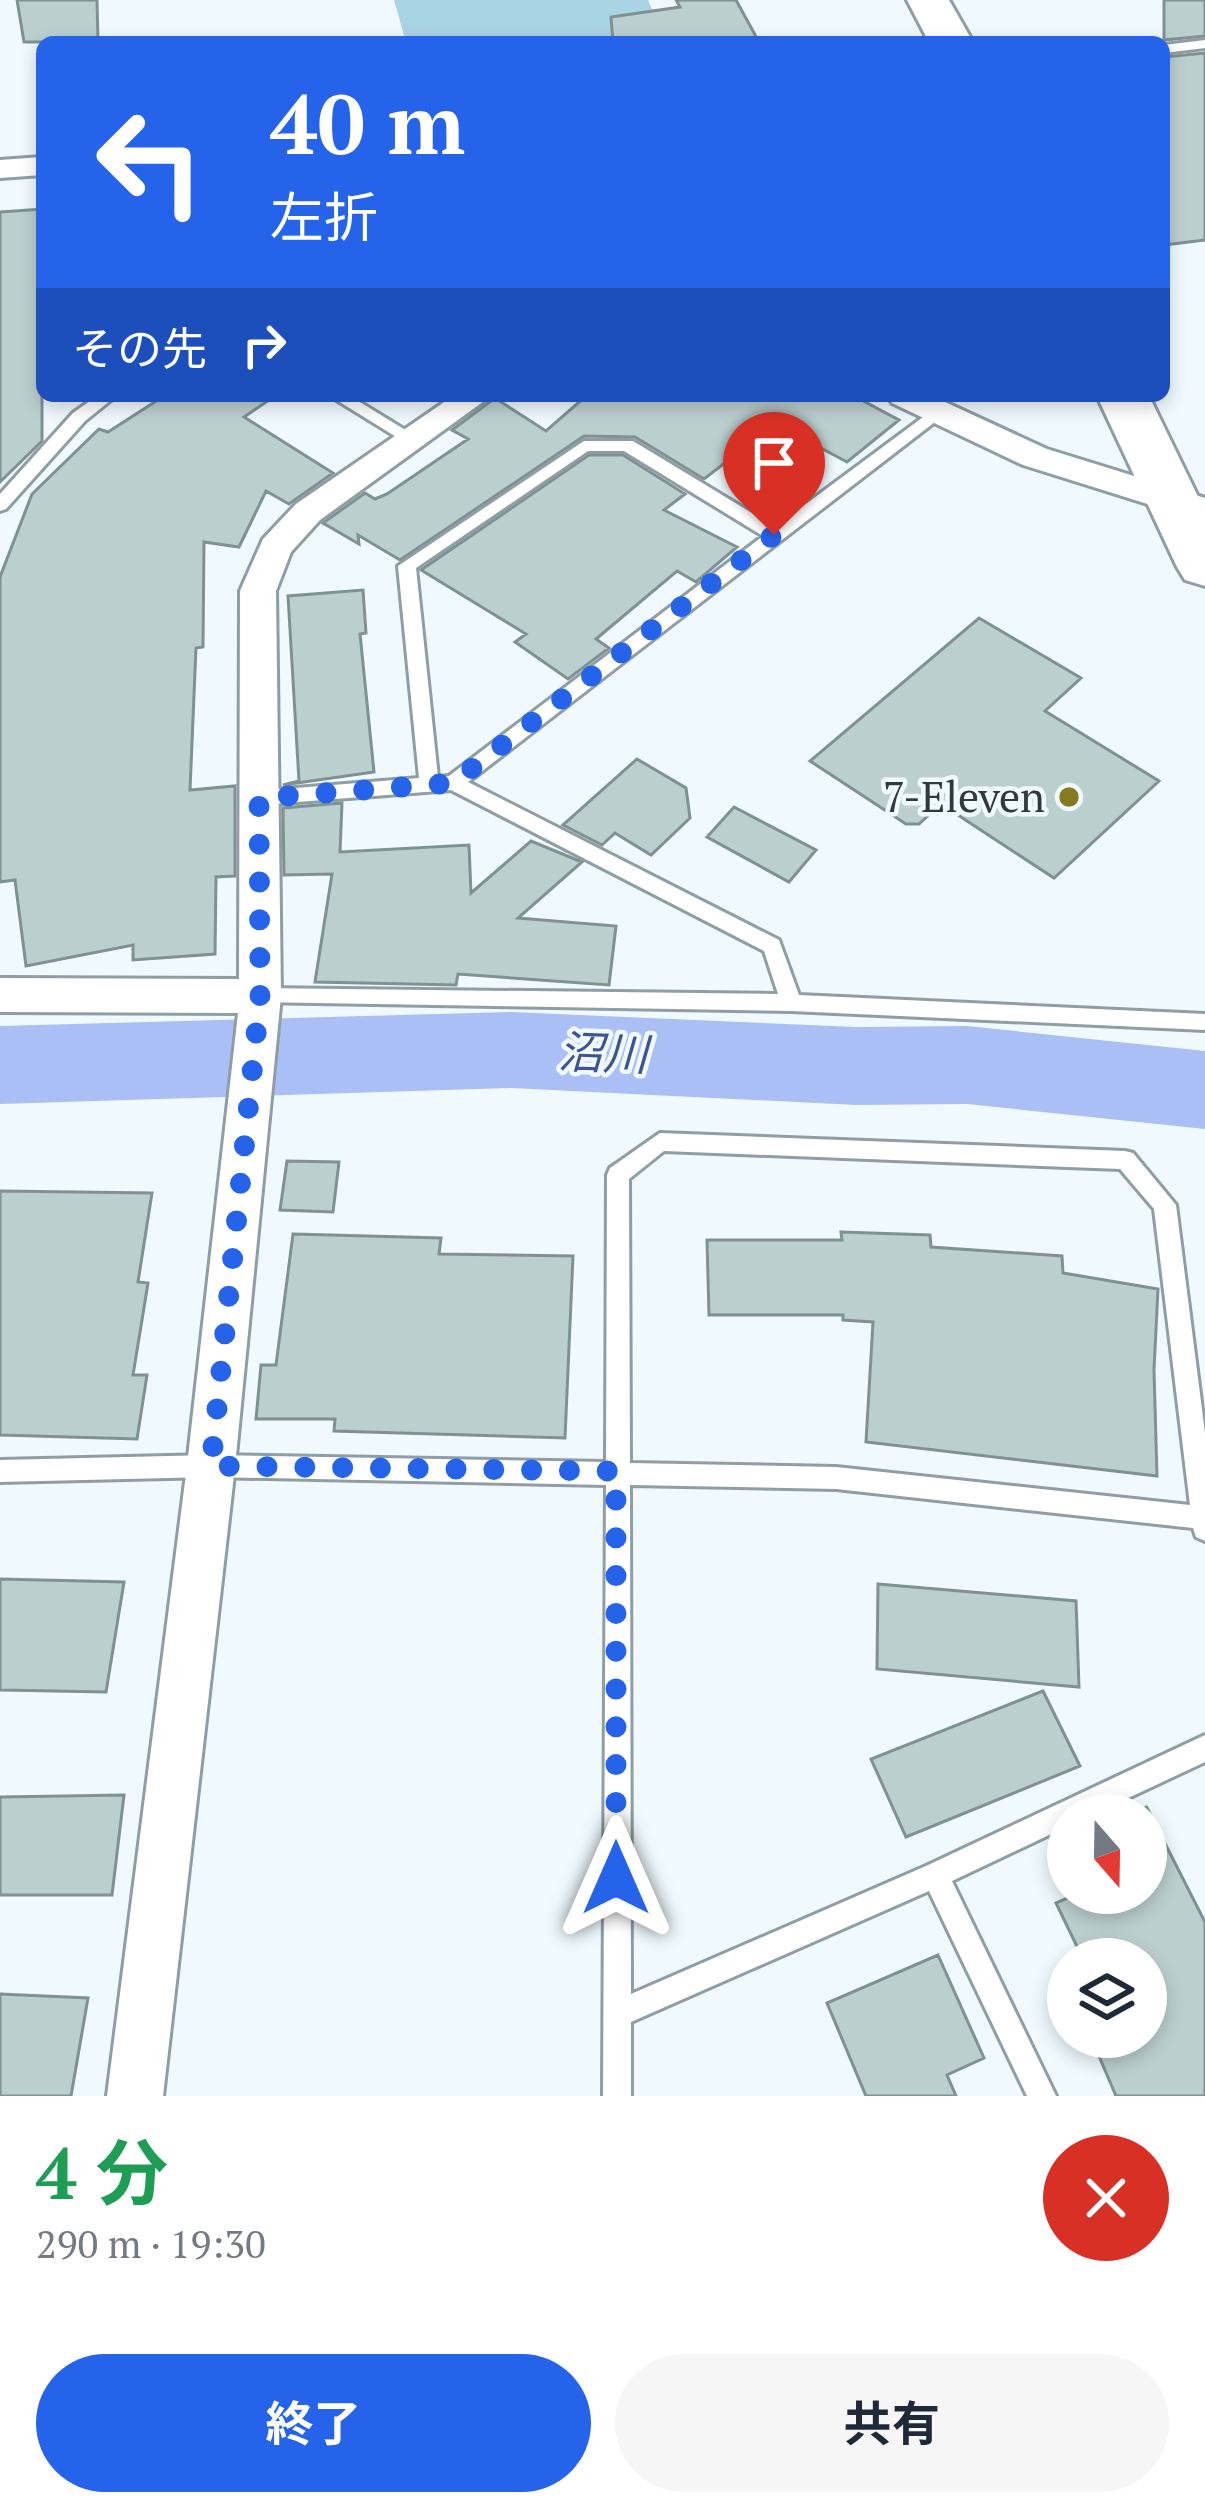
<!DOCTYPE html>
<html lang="ja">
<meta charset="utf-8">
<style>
:root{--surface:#fff;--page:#f6f6f7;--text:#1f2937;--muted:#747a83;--accent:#2563eb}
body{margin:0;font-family:"PT Serif","Noto Sans JP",serif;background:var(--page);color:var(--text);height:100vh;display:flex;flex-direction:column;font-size:45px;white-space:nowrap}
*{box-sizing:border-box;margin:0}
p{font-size:39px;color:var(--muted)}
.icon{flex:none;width:66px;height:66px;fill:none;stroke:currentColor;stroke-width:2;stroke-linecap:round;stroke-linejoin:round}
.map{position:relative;height:2096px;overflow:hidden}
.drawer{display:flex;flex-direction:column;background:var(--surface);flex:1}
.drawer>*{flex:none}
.banner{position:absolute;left:36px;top:36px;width:1134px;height:366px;border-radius:18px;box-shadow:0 6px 18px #0003;background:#2563eb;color:#fff;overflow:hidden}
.needle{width:78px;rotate:160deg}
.tools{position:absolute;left:1047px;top:1794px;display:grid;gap:24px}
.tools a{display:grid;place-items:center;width:120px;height:120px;border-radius:50%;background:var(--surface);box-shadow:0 6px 18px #0003;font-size:60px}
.pin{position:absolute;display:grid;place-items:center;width:102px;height:102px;color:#fff;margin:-123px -51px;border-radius:50% 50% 50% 0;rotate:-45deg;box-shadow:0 0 12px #0007}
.pin .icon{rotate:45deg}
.me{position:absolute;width:132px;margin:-66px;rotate:0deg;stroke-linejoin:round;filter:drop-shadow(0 0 9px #0008)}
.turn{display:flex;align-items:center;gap:42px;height:252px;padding:0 36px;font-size:54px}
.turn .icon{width:156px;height:156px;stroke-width:2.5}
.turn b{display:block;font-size:84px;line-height:102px}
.then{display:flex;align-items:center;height:114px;padding:0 36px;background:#0003;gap:24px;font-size:45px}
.round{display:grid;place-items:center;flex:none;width:126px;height:126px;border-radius:63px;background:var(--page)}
.head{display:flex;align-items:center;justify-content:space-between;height:204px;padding:0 36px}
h1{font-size:72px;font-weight:700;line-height:90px;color:#1e9e55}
.action{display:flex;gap:24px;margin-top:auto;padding:24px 36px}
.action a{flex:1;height:138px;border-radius:72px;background:var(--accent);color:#fff;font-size:48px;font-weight:700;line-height:138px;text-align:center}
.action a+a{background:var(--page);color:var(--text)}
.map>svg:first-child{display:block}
.green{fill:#a8d4e4}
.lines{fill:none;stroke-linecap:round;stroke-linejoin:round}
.river{fill:#aabff6;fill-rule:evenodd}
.building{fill:#bccfcf;stroke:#7f9192;stroke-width:3}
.lane-casing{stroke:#8e9ea4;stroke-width:6}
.street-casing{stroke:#8e9ea4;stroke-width:6}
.highway-casing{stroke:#8e9ea4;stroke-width:6}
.lane{fill:#fff;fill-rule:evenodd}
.street{fill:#fff;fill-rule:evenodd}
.highway{fill:#fff;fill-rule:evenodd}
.route{stroke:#2563eb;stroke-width:21;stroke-dasharray:0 37.8}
.poi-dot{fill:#857a1f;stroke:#f0fafe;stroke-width:4.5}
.labels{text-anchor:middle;stroke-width:9;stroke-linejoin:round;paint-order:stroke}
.poi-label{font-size:42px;fill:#32393b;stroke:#f0fafe;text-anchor:end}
.water-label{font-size:45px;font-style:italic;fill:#3e5396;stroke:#f0fafe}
</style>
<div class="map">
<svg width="1205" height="2096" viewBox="0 0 1205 2096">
<rect width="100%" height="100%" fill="#f0fafe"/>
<!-- green -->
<path class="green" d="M 394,0 L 648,0 L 666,42 L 406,42 Z"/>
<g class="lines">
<!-- river -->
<path class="river" d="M 511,1012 L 856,1027 L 967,1026 L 1205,1051 L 1205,1129 L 967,1104 L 856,1105 L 511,1088 L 0,1104 L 0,1026 Z"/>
</g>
<!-- building -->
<path class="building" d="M 17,0 L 97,0 L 98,42 L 24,42 Z
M 676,0 L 736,0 L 759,42 L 613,42 L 611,17 L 680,7 Z
M 1164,0 L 1205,0 L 1205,36 L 1164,40 Z
M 1205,53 L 1205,240 L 1164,245 L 1164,57 Z
M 42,209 L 42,441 L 0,482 L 0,212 Z
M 164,396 L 275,396 L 244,417 L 333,473 L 289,504 L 266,491 L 239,547 L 204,542 L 203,647 L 196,648 L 190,790 L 235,786 L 235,876 L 216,877 L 215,954 L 133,960 L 133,945 L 26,966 L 15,880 L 0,882 L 0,577 L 32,494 L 99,429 L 108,432 Z
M 586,396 L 854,396 L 899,420 L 847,462 L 776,424 L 704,479 L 635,437 L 584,436 L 400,560 L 358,535 L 359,544 L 323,523 L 365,493 L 375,499 L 387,494 L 468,439 L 452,430 L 495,398 L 546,431 Z
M 589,455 L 623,455 L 685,494 L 664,510 L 737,547 L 696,582 L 677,571 L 596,639 L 609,648 L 568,679 L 515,642 L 526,634 L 421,570 Z
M 363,590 L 366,633 L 360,634 L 374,772 L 283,785 L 299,781 L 288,596 Z
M 979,618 L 1081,678 L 1045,711 L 1159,781 L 1054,878 L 941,804 L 919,824 L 906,824 L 810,761 Z
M 637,759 L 686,788 L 690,818 L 651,855 L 615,833 L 602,845 L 563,825 Z
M 342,803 L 340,852 L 469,845 L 471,893 L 531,841 L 582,862 L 518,918 L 616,926 L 609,985 L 458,974 L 456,985 L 315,982 L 332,874 L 284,875 L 283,808 Z
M 734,807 L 816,850 L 789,882 L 707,837 Z
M 287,1161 L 339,1162 L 333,1212 L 280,1210 Z
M 0,1191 L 152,1193 L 138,1282 L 148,1283 L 133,1375 L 147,1375 L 137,1439 L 0,1435 Z
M 841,1232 L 930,1235 L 931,1247 L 1062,1256 L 1063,1273 L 1158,1289 L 1154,1370 L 1157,1476 L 866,1442 L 873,1322 L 843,1320 L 843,1315 L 709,1315 L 707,1240 L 842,1240 Z
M 293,1234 L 441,1238 L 439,1254 L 573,1256 L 565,1438 L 334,1431 L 335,1419 L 256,1419 L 261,1365 L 276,1365 Z
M 0,1579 L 124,1582 L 106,1692 L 0,1690 Z
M 878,1584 L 1076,1601 L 1079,1687 L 877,1669 Z
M 1043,1691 L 1080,1766 L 906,1837 L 871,1759 Z
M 124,1795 L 112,1895 L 0,1895 L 0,1797 Z
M 1146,1806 L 1205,1922 L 1205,2096 L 1116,2096 L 1096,2049 L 1128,2037 L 1146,2037 L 1146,1959 L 1083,1959 L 1056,1903 L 1079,1893 L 1146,1893 Z
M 938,1955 L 984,2058 L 947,2075 L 956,2096 L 866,2096 L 827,2003 Z
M 0,1994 L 88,1998 L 71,2096 L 0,2096 Z"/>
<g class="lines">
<!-- lane casing -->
<g class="lane-casing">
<path id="lane" d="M 1205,40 L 1205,48 L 1164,53 L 1164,45 Z
M 97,396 L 116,396 L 85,421 L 6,509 L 0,511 L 0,494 L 73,413 Z
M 330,396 L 350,396 L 420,439 L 418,443 L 406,443 Z
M 938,406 L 944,407 L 944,415 L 468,782 L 779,940 L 799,995 L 1205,1014 L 1205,1030 L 791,1011 L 253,1002 L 250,996 L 253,990 L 260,988 L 778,994 L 764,951 L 451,790 L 259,805 L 249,798 L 259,791 L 419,778 L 398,566 L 584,441 L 633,441 L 775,527 ZM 588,451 L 624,451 L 763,536 L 449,776 L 438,777 L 416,568 Z
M 660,1133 L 1125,1151 L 1133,1153 L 1176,1205 L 1205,1433 L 1205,1541 L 1196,1537 L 1193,1528 L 836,1489 L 630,1485 L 631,1994 L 926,1866 L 1205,1735 L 1205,1762 L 1092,1815 L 1068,1815 L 1068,1826 L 952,1881 L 1056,2096 L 1027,2096 L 929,1891 L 631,2022 L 631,2096 L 603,2096 L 606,1485 L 211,1477 L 0,1482 L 0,1460 L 211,1455 L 606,1462 L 607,1175 L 610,1168 ZM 664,1151 L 1120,1169 L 1154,1209 L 1190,1505 L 836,1467 L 630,1463 L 629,1179 Z"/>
</g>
<!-- street casing -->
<g class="street-casing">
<path id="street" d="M 42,157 L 42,175 L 0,178 L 0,160 Z
M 453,396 L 491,396 L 320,520 L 291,552 L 276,591 L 281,996 L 235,1466 L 163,2096 L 107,2096 L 187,1466 L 238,1013 L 0,1012 L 0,978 L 239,979 L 240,591 L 263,539 L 296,504 Z
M 888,396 L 932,396 L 1047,449 L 1205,498 L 1205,522 L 1023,465 L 892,403 Z"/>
</g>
<!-- highway casing -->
<g class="highway-casing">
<path id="highway" d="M 907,0 L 949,0 L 973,42 L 929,42 Z
M 1097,396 L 1149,396 L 1205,511 L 1205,586 L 1185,580 L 1177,567 Z"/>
</g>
<!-- lane -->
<use href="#lane" class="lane"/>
<!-- street -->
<use href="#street" class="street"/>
<!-- highway -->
<use href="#highway" class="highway"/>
</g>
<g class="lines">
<!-- route -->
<path class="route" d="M 616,1878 L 616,1471 L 211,1466 L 260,996 L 259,798 L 453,783 L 774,535"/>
</g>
<!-- markers -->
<circle class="poi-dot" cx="1069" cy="797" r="12"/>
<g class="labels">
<!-- poi labels -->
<g class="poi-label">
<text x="1045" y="812">7-Eleven</text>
</g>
<!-- water labels -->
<g class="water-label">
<text transform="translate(603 1053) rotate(2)" y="16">沼川</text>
</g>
</g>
</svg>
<div class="tools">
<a><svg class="needle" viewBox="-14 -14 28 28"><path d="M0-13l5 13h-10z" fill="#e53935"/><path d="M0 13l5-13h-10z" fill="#747a83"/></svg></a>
<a><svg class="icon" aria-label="layers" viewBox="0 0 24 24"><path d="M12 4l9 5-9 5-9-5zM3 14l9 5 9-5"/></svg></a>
</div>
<div class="pin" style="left:774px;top:535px;background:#d93025"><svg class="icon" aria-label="arrive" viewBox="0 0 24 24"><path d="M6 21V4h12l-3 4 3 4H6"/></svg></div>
<svg class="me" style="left:616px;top:1878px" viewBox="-20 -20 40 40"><path d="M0-17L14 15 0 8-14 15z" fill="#2563eb" stroke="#fff" stroke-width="4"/></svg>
<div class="banner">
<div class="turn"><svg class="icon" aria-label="left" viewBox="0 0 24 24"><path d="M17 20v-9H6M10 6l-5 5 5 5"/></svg><div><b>40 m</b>左折</div></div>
<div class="then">その先<svg class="icon" aria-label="right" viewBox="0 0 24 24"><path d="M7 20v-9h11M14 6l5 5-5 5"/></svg></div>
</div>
</div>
<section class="drawer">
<div class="head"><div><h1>4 分</h1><p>290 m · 19:30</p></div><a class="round" style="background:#d93025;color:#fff"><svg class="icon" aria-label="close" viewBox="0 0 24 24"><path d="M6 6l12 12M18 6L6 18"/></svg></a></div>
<div class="action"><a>終了</a><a>共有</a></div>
</section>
